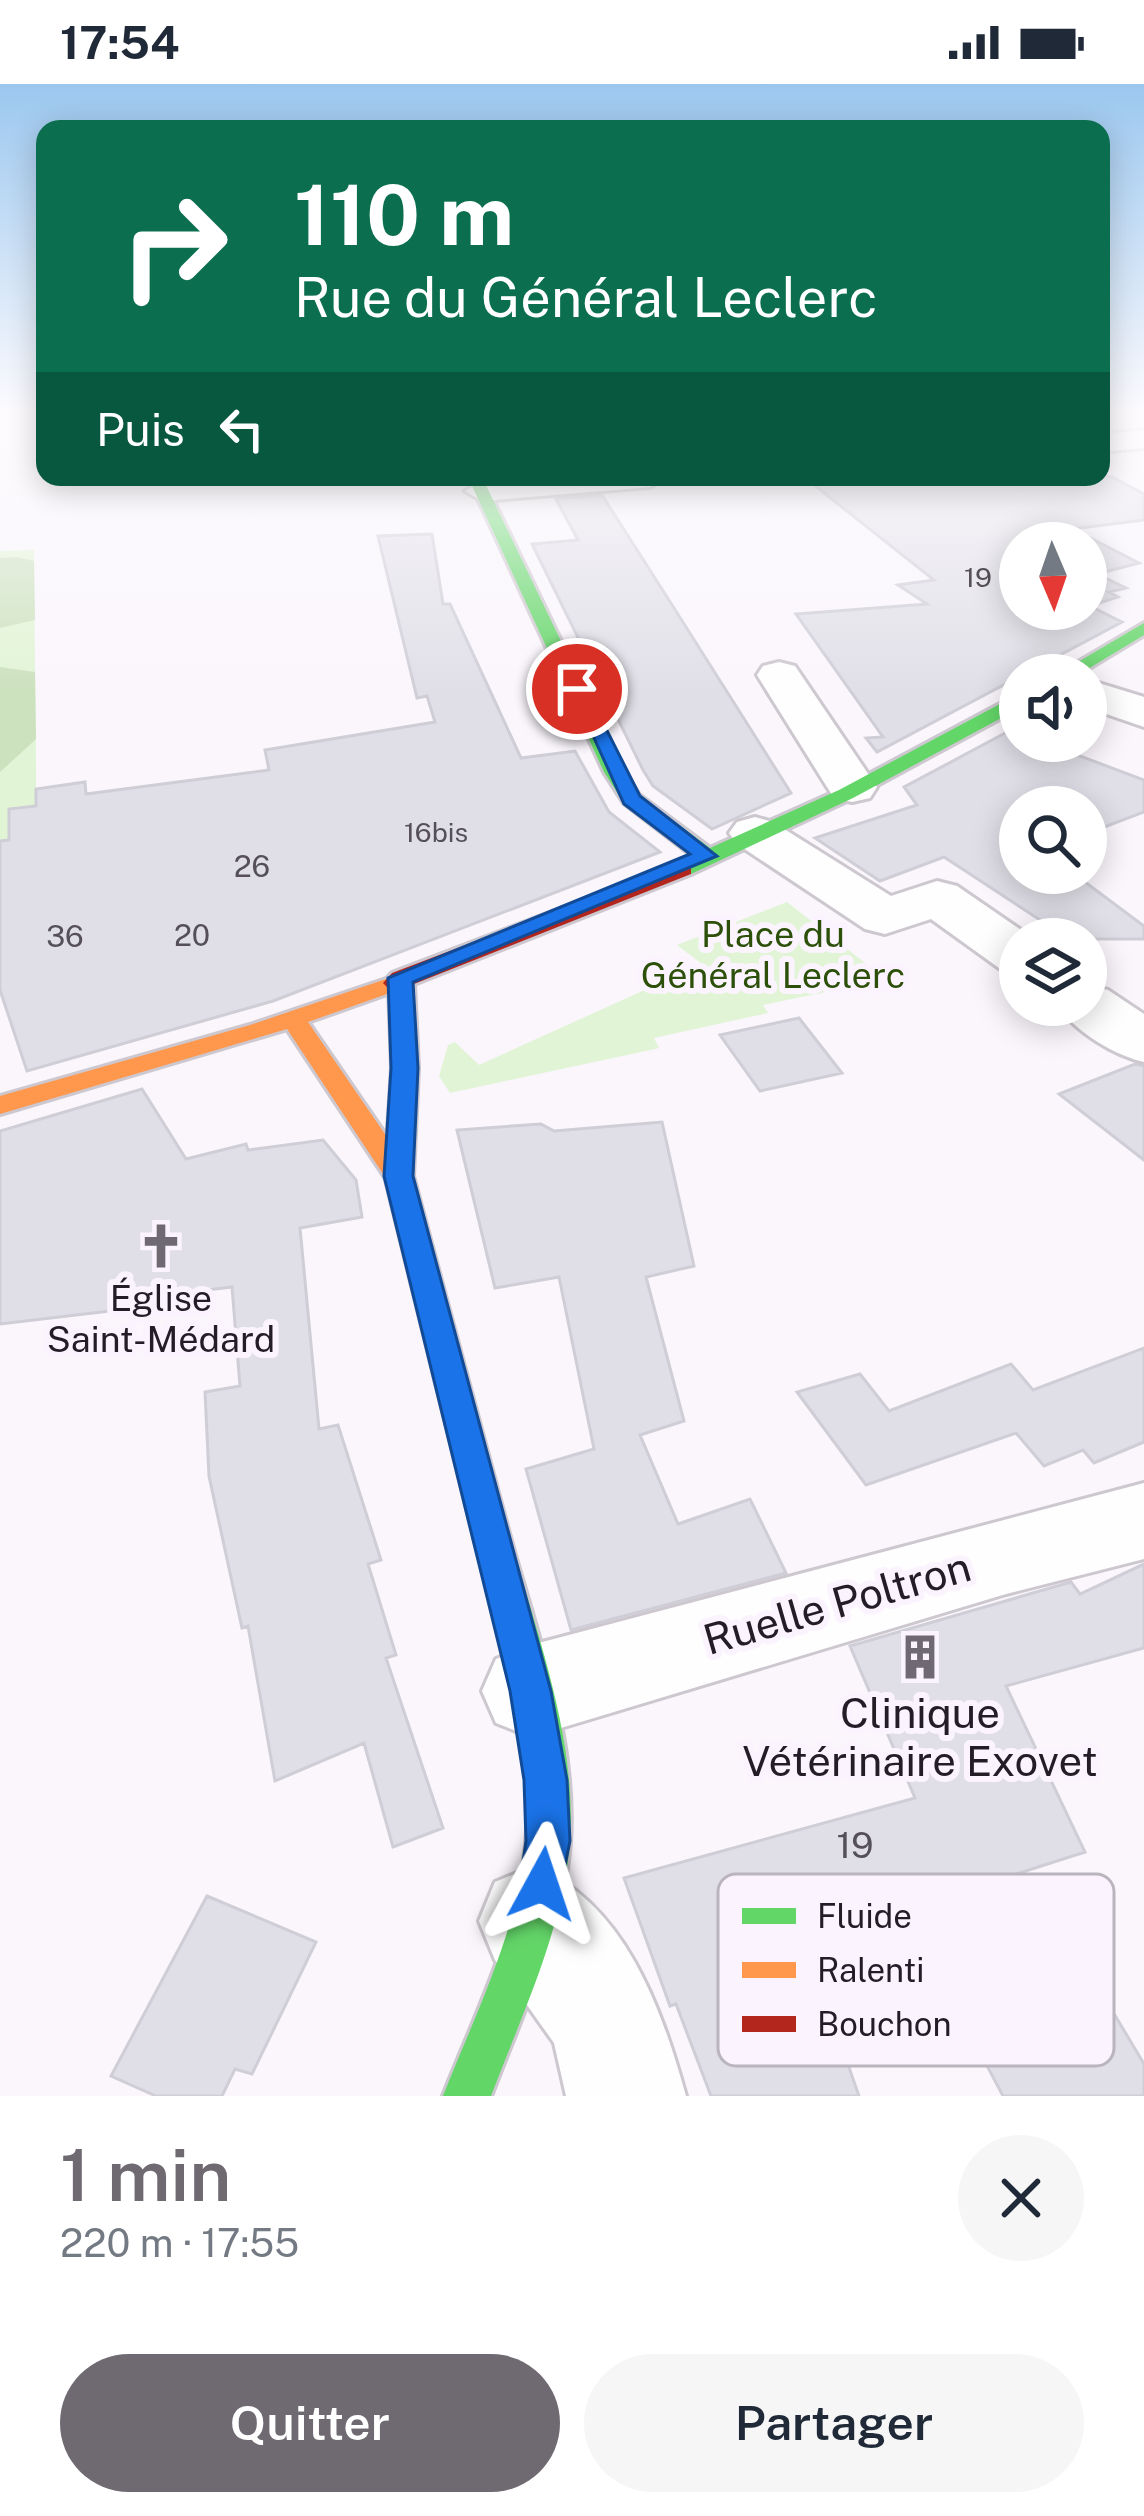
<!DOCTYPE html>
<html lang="fr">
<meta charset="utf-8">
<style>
:root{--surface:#fff;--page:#f6f6f7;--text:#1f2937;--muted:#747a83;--accent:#6f6971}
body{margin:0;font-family:"Public Sans",sans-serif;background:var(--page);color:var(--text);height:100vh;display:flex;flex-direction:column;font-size:45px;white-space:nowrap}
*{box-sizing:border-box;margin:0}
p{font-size:39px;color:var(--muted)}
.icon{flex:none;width:66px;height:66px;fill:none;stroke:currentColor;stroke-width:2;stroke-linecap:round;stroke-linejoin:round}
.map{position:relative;height:2012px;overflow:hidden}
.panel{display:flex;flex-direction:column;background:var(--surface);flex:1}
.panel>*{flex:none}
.banner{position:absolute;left:36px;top:36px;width:1074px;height:366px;border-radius:24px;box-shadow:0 6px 30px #0003;background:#0b6e4f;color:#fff;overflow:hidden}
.needle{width:78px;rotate:178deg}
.tools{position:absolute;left:999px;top:438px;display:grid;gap:24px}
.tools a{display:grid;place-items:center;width:108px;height:108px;border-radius:50%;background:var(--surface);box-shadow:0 6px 30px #0003;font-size:60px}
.pin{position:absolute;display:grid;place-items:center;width:102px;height:102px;color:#fff;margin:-51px;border:6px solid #fff;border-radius:50%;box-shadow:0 3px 12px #0007}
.me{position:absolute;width:132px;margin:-66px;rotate:5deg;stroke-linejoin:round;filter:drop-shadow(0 0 9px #0008)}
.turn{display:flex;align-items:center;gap:42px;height:252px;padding:0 60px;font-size:54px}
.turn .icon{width:156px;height:156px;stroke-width:2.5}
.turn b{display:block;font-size:84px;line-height:102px}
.then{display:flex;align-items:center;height:114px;padding:0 60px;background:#0003;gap:24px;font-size:45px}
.round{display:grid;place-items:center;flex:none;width:126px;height:126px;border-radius:63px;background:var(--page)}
.headline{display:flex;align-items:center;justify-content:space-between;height:204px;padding:0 60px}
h1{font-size:72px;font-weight:600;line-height:90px;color:var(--accent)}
.action{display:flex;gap:24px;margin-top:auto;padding:24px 60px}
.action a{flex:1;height:138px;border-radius:72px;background:var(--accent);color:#fff;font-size:48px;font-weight:600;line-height:138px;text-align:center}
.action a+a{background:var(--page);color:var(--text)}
.status{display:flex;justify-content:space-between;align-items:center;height:84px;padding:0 60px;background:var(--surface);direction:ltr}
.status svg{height:33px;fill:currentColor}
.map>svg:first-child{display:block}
.green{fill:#e1f4d5}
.forest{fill:#cce1be}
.building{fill:#e0dfe7;stroke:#cfcdd6;stroke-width:3;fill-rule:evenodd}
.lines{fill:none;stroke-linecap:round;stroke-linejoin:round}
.street-casing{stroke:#cdc8cf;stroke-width:6}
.fast-casing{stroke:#cdc8cf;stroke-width:6}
.slow-casing{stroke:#cdc8cf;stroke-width:6}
.jam-casing{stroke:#cdc8cf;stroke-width:6}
.street{fill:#fefeff;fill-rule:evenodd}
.fast{fill:#63d668;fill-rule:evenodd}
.slow{fill:#ff974d;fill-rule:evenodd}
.jam{fill:#b3261e;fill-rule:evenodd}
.route{fill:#1a73e8;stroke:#114b97;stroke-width:3}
.labels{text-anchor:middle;stroke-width:12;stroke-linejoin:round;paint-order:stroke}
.far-number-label{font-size:27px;fill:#555058}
.number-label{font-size:30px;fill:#555058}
.park-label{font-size:36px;fill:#2c5009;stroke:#fbf4fe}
.poi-label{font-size:36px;fill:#241d26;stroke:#fbf4fe}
.near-number-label{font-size:36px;fill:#555058}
.near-street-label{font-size:42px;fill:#241d26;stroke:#fbf4fe}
.near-poi-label{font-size:42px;fill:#241d26;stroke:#fbf4fe}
.key{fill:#fbf4fe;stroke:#bab4bd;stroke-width:3}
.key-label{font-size:33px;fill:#241d26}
</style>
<div class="status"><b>17:54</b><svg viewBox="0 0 49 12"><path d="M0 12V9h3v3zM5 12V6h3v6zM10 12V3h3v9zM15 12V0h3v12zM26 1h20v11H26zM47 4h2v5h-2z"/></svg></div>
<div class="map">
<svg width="1144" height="2012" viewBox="0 0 1144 2012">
<rect width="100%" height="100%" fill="#faf6fc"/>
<!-- green -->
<path class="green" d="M 34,466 L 37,800 L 0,812 L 0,467 Z
M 787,818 L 878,889 L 845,904 L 763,921 L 768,929 L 654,954 L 659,964 L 655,965 L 450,1009 L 439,992 L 448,961 L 455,958 L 479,981 L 702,880 L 677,861 Z"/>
<!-- forest -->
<path class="forest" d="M 17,473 L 34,477 L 35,536 L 0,544 L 0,474 Z
M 0,583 L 35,588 L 36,655 L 0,688 Z"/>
<!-- building -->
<path class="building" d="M 804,393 L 1112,393 L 1144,410 L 1144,436 L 1073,445 L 1139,479 L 1097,490 L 1126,504 L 1109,508 L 1118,513 L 1090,522 L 1122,538 L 877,668 L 866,654 L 883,653 L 796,530 L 927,520 L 898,501 L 934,496 ZM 1020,459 L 1086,459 L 1086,525 L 1020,525 Z
M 602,411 L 674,524 L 791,709 L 712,745 L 653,702 L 643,686 L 532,460 L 578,456 L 556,415 Z
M 432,450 L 443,520 L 450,520 L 521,674 L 575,667 L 609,728 L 660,768 L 273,917 L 27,987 L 0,906 L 0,757 L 9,756 L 9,725 L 36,722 L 36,705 L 85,698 L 86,710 L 269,686 L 265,666 L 435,638 L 427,612 L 417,614 L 378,452 Z
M 1011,646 L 1020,650 L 1020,657 L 1040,657 L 1144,696 L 1144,728 L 1086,750 L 1086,723 L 1020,723 L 1020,789 L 1073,789 L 1144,842 L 1144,855 L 1069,855 L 944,773 L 880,797 L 815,754 L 917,721 L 904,703 Z
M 799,934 L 842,989 L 760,1007 L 720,951 Z
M 1135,980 L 1144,982 L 1144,1076 L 1059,1010 Z
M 142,1005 L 186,1075 L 246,1060 L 248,1066 L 323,1056 L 356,1096 L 362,1133 L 300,1144 L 319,1345 L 338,1341 L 381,1476 L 368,1480 L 396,1571 L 386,1574 L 443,1744 L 393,1763 L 364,1659 L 275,1697 L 248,1542 L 242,1544 L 209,1392 L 205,1308 L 240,1302 L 232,1203 L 132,1215 L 132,1222 L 110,1227 L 0,1240 L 0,1047 Z
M 662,1038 L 694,1182 L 646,1193 L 684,1337 L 640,1351 L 678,1440 L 750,1415 L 786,1489 L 571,1546 L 526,1385 L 594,1365 L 559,1193 L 495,1204 L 457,1046 L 541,1040 L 554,1047 Z
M 1144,1264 L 1144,1358 L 1094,1379 L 1083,1366 L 1044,1382 L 1016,1349 L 866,1401 L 797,1308 L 860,1290 L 889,1327 L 1011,1280 L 1033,1306 Z
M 1144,1480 L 1144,1564 L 1006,1602 L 1085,1768 L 867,1838 L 802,1849 L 859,2012 L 711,2012 L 676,1920 L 670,1922 L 624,1794 L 915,1714 L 850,1562 L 1071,1498 L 1080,1510 Z
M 207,1812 L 316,1858 L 252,1990 L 235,1985 L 222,2012 L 156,2012 L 111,1992 Z
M 1091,1891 L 1144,1980 L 1144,2012 L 1003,2012 L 967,1944 Z"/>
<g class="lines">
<!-- street casing -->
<g class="street-casing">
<path id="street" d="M 1144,346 L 1144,364 L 1101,368 L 1101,350 Z
M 528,393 L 667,393 L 650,403 L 482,417 L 465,407 L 482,397 Z
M 779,578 L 795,582 L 877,703 L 870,714 L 852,718 L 834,714 L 827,703 L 757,591 L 763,582 Z
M 1086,595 L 1144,613 L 1144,643 L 1086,623 Z
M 755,733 L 773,738 L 891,812 L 937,797 L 957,802 L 1034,855 L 1020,855 L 1020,890 L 999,884 L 931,835 L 885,850 L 865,845 L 737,760 L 729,749 L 737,738 Z
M 1086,901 L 1108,906 L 1144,930 L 1144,978 C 1113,971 1075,947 1057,921 L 1086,921 Z
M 1144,1399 L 1144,1475 L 1006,1510 L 531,1653 L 496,1639 L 482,1607 L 496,1575 L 531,1561 Z
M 534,1782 C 625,1820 661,1923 686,2012 L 566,2012 L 554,1959 L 495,1876 L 479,1837 L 495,1798 Z"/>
</g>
<!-- fast casing -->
<g class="fast-casing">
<path id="fast" d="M 468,393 L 482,393 L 624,688 L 639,711 L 710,764 L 839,706 L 1013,613 L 1020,611 L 1020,624 L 853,714 L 691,790 L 675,790 L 675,780 L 693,772 L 624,719 L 604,688 Z
M 1144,539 L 1144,551 L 1078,591 L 1056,591 Z
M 492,1437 L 505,1442 L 510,1453 C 537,1552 577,1654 570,1758 C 563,1846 522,1930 491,2012 L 443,2012 C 475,1931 517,1848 526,1760 C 537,1656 499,1552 474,1453 L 479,1442 Z"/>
</g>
<!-- slow casing -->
<g class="slow-casing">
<path id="slow" d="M 395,892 L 407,899 L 404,904 L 308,938 L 409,1085 L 413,1092 L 409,1099 L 389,1099 L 287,945 L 0,1030 L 0,1012 L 250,941 Z"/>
</g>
<!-- jam casing -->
<g class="jam-casing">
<path id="jam" d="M 683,778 L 691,780 L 691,790 L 414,900 L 418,984 L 413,1092 L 510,1453 L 505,1464 L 492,1469 L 479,1464 L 474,1453 L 385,1092 L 392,984 L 389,905 L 383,899 L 392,889 Z"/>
</g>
<!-- street -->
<use href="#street" class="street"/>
<!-- fast -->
<use href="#fast" class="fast"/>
<!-- slow -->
<use href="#slow" class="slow"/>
<!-- jam -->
<use href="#jam" class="jam"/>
</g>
<!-- sky -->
<linearGradient id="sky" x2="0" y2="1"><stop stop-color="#9bc7ef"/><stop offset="0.54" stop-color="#fdfbfe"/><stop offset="1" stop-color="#fdfbfe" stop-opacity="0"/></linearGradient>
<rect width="1144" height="610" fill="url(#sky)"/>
<!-- route -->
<path class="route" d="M 570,601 L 586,605 L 640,712 L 717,772 L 413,898 L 418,984 L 413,1092 L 551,1607 L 567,1696 L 570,1757 L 558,1816 L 542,1822 L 527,1816 L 520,1800 L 526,1757 L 524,1696 L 510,1607 L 384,1092 L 391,984 L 388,894 L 690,770 L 624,720 Z"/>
<!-- icons -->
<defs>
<g id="church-bare" transform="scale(3.6)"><path d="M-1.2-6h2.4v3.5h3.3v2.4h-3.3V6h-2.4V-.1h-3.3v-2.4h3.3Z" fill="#6f6971" stroke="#fbf4fe" stroke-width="2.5" paint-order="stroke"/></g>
<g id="building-bare" transform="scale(3.6)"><path d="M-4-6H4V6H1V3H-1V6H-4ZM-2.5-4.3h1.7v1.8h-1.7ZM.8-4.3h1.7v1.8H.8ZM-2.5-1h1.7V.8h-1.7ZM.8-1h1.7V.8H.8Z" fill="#6f6971" stroke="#fbf4fe" stroke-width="2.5" paint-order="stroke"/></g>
</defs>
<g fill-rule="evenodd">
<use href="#church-bare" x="161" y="1162"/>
<use href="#building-bare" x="920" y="1573"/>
</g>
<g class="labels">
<!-- far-number labels -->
<g class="far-number-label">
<text x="978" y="503">19</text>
<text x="436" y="758">16bis</text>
</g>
<!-- number labels -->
<g class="number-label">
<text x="252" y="793">26</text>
<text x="192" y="862">20</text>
<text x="65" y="863">36</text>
</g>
<!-- park labels -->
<g class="park-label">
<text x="773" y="863">Place du<tspan x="773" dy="41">Général Leclerc</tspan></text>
</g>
<!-- poi labels -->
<g class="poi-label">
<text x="161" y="1227">Église<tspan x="161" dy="41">Saint-Médard</tspan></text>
</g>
<!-- near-number labels -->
<g class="near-number-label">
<text x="855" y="1774">19</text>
</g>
<!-- near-street labels -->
<g class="near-street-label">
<text transform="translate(837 1519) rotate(-16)" y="15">Ruelle Poltron</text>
</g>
<!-- near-poi labels -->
<g class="near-poi-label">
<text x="920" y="1644">Clinique<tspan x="920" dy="48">Vétérinaire Exovet</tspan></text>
</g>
</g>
<!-- legend -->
<rect x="718" y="1790" width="396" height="192" rx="18" class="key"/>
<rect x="742" y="1824" width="54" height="16" fill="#63d668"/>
<rect x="742" y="1878" width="54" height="16" fill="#ff974d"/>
<rect x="742" y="1932" width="54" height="16" fill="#b3261e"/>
<g class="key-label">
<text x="817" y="1844">Fluide</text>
<text x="817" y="1898">Ralenti</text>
<text x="817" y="1952">Bouchon</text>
</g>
</svg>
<div class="tools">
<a><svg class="needle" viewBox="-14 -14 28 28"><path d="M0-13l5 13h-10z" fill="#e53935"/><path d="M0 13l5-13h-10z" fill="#747a83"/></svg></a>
<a><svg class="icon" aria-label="sound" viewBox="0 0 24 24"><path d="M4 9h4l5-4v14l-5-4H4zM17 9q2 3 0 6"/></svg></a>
<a><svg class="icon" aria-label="search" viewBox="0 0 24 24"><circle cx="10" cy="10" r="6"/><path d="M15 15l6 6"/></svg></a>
<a><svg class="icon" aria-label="layers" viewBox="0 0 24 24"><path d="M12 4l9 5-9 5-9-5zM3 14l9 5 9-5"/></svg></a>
</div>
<div class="pin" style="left:577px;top:605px;background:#d93025"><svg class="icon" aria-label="arrive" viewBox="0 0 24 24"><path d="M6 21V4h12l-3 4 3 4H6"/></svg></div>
<svg class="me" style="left:542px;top:1800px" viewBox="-20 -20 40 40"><path d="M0-17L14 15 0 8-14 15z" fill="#1a73e8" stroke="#fff" stroke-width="4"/></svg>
<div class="banner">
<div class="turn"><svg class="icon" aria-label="right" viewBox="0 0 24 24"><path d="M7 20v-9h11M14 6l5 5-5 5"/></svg><div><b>110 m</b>Rue du Général Leclerc</div></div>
<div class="then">Puis<svg class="icon" aria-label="left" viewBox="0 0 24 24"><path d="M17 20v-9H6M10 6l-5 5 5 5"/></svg></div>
</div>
</div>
<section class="panel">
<div class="headline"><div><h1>1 min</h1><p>220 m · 17:55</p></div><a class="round"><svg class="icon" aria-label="close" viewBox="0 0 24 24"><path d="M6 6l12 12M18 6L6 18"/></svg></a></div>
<div class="action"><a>Quitter</a><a>Partager</a></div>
</section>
